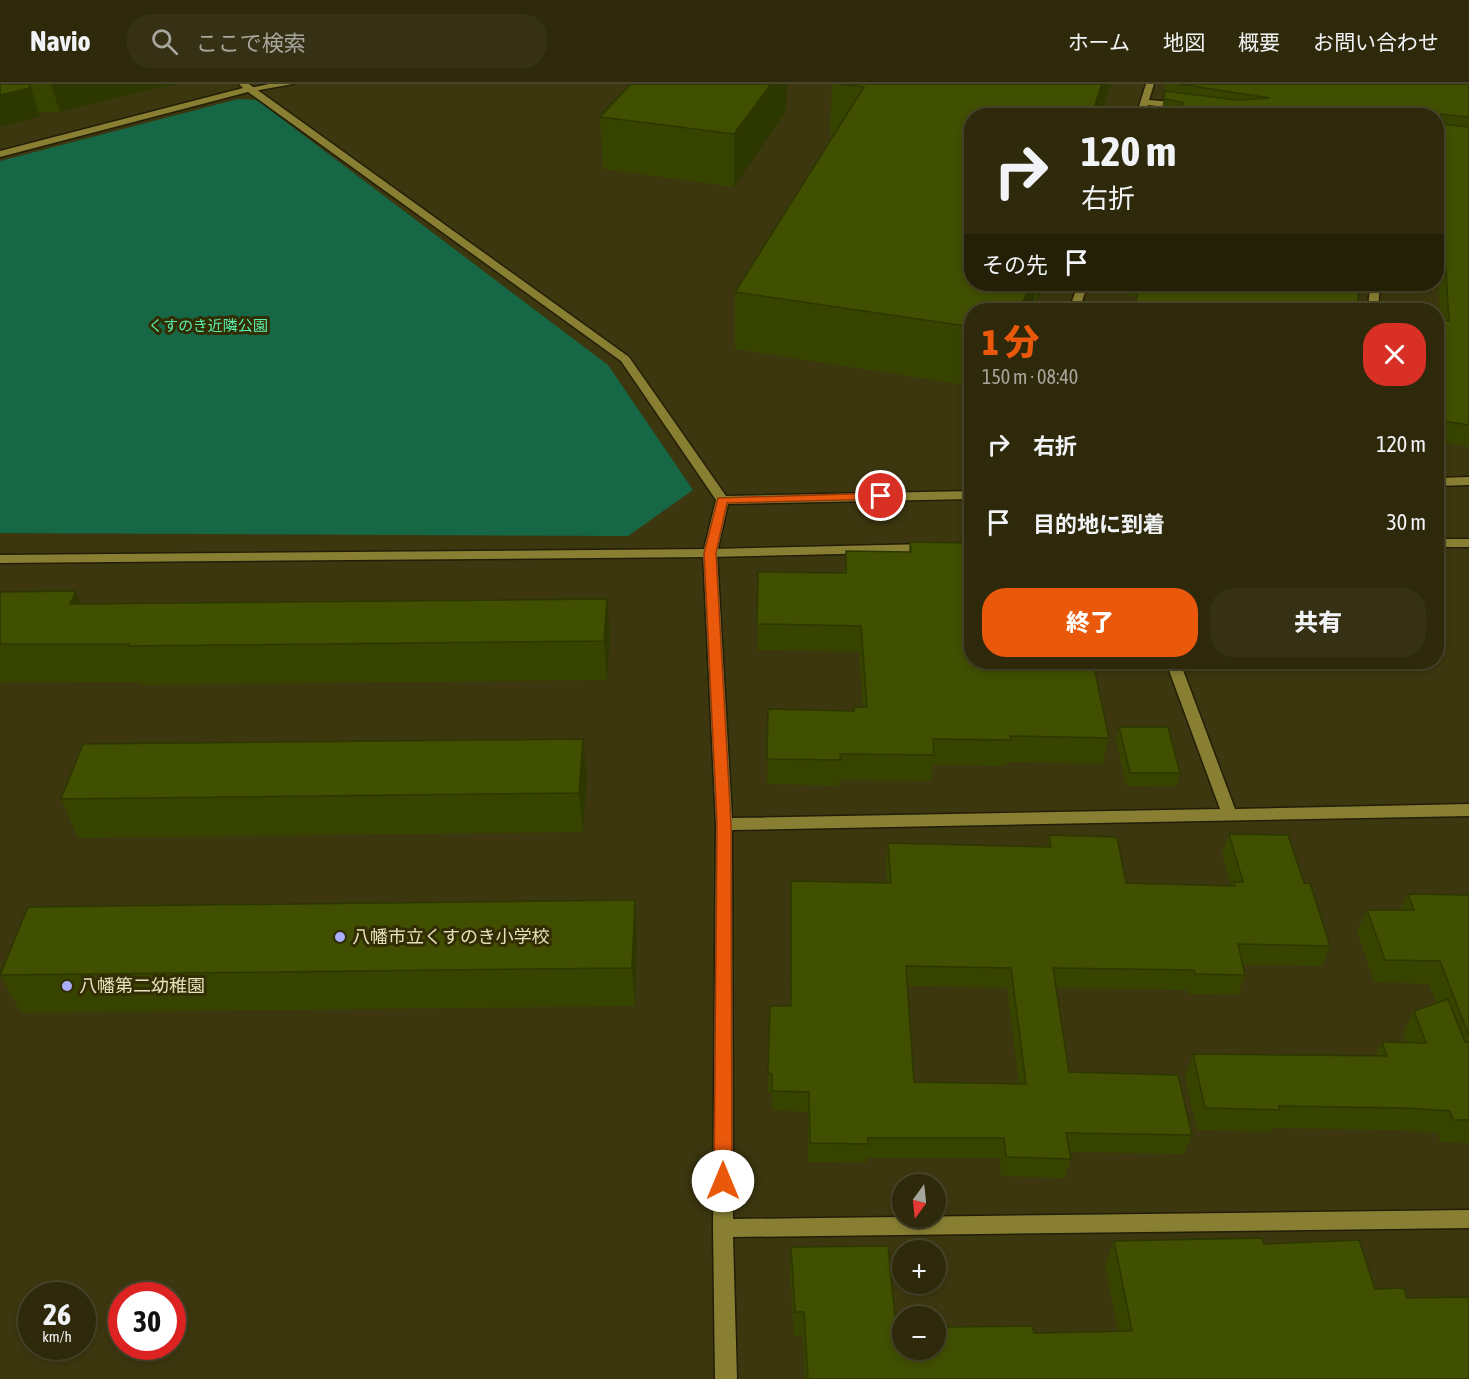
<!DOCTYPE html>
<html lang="ja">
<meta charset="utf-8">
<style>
:root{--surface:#2e290b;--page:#363114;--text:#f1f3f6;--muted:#a7a69d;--line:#49452c;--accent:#ea580c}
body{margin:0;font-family:"Asap Condensed","Noto Sans JP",sans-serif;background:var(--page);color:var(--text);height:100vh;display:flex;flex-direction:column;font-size:22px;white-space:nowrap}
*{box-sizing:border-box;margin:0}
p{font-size:20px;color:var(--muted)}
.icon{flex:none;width:33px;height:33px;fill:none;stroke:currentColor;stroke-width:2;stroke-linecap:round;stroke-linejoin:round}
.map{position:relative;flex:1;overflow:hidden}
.sheet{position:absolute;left:964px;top:219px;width:480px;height:366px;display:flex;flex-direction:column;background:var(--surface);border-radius:24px;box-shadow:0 3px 9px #0003,0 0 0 2px var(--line)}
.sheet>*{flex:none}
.guide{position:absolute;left:964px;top:24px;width:480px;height:183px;border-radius:24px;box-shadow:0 3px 9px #0003,0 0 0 2px var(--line);background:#2e290b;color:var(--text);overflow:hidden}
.needle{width:39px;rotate:195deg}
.tools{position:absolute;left:892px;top:1090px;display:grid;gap:12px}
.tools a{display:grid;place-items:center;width:54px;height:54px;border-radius:50%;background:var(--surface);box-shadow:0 3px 9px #0003,0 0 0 2px var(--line);font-size:30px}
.speed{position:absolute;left:18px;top:1198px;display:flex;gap:12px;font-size:30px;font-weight:700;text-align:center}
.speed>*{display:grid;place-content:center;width:78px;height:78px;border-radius:50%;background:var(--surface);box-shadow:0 3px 9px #0003,0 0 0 2px var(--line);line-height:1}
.speed small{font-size:15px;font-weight:400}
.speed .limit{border:9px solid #d22;background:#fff;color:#111}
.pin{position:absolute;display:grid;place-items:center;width:51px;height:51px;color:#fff;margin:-26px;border:3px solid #fff;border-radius:50%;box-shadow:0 2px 6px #0007}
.me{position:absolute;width:66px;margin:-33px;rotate:0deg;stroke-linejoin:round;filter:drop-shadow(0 0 4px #0008)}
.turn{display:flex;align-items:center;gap:21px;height:126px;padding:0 18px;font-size:27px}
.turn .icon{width:78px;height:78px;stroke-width:2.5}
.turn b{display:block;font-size:42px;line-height:51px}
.then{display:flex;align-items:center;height:57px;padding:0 18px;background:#0003;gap:12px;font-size:22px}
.round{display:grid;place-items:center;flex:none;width:63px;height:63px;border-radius:24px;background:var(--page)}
.headline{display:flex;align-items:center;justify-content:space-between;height:102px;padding:0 18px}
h1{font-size:36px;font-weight:800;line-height:45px;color:var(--accent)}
.action{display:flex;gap:12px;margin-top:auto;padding:12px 18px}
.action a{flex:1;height:69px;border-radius:24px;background:var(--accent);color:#fff;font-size:24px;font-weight:800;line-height:69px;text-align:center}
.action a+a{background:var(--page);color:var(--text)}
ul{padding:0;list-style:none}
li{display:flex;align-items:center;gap:18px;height:78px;padding:0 18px}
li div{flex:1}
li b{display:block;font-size:22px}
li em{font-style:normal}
header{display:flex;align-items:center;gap:36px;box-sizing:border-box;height:84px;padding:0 30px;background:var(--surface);border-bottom:2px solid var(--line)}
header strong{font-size:28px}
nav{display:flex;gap:33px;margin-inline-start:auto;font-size:21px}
.search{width:420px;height:54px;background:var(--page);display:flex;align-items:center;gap:15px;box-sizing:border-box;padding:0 21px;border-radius:24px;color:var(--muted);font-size:22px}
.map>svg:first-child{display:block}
.green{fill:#156746}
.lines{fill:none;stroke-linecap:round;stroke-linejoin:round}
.lane-casing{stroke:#221e07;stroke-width:3}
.street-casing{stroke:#221e07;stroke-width:3}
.secondary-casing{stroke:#221e07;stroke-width:3}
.lane{fill:#897f33;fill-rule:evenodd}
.street{fill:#897f33;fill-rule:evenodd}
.secondary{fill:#897f33;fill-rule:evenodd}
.wall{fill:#374400;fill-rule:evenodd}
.shaded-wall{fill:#2d3700}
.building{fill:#404f00;stroke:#2d3700;stroke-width:1.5;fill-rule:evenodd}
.route{fill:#ea580c;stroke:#983908;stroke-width:1.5}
.poi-dot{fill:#abaffb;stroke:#332d03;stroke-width:2}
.labels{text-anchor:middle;stroke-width:6;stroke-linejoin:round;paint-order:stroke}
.far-park-label{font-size:15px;fill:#58f0af;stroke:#332d03}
.poi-label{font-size:18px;fill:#e5e1bc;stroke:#332d03;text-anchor:start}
</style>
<header>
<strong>Navio</strong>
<div class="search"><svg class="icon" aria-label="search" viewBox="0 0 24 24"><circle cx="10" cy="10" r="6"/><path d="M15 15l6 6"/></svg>ここで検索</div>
<nav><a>ホーム</a><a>地図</a><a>概要</a><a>お問い合わせ</a></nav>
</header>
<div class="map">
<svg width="1469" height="1295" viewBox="0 0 1469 1295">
<rect width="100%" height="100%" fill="#3d370f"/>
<!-- green -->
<path class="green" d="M 238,15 L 257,16 L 608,281 L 693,406 L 628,452 L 0,449 L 0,77 Z"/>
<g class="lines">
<!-- lane casing -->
<g class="lane-casing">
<path id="lane" d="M 269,0 L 293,0 L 249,8 L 245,5 Z"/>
</g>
<!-- street casing -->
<g class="street-casing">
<path id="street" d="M 239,0 L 249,0 L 629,273 L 726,412 L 972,407 L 972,415 L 728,420 L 717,469 L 732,734 L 1220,725 L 1166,578 L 1180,578 L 1235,725 L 1469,720 L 1469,732 L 732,746 L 733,1135 L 1469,1126 L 1469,1144 L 733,1153 L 737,1295 L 715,1295 L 713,1144 L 716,740 L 703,469 L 716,416 L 621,277 L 248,8 L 0,73 L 0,67 L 243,4 Z
M 1146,0 L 1154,0 L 1149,16 L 1183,19 L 1187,22 L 1183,25 L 1148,21 L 1145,32 L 1136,32 Z
M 1078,200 L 1088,200 L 1079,226 L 1069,226 Z
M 1370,200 L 1380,200 L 1378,226 L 1368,226 Z
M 1469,393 L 1469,401 L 1437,402 L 1437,394 Z"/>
</g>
<!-- secondary casing -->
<g class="secondary-casing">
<path id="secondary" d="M 1437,455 L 1469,455 L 1469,463 L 1437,463 Z
M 972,459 L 972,467 L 710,473 L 0,479 L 0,471 L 710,465 Z"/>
</g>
<!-- lane -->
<use href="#lane" class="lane"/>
<!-- street -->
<use href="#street" class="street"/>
<!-- secondary -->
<use href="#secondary" class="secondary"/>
</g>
<!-- wall -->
<path class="wall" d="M 0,0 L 179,0 L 154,5 L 60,28 L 38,28 L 40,33 Z
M 832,0 L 1111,0 L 1101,32 L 972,32 L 972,200 L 1043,200 L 1036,220 L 1034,220 L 1031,226 L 972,226 L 972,302 L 735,265 L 735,208 L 834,51 L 830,50 Z
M 1166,0 L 1469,0 L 1469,363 L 1437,358 L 1437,235 L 1440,236 L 1437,165 L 1437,32 L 1161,32 Z
M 786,27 L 734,103 L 603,85 L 600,33 Z
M 1131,200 L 1358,200 L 1358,224 L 1137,213 L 1129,211 Z
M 910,458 L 972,578 L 1127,578 L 1126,582 L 1094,582 L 1109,654 L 1103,680 L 1007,678 L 1006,682 L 933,681 L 931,697 L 839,696 L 839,702 L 767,700 L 768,625 L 854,627 L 863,623 L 859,568 L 757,566 L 758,488 L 844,489 L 846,467 L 909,468 Z
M 0,508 L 81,520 L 610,553 L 607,596 L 142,601 L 141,598 L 0,599 Z
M 1119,643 L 1180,689 L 1176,703 L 1126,702 L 1116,656 Z
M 587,693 L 583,748 L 78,754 L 61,715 Z
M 1229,750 L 1304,799 L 1330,862 L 1322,882 L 1243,881 L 1245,891 L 1238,911 L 1188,910 L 1187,906 L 1056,904 L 1069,988 L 1192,1051 L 1184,1070 L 1070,1068 L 1071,1075 L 1065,1094 L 1001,1092 L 1000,1074 L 867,1074 L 866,1079 L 808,1078 L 808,1028 L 772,1026 L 772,1009 L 768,1009 L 770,922 L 790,922 L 791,797 L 887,799 L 886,780 L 888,759 L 1047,763 L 1049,751 L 1126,799 L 1231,802 L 1222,770 ZM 908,902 L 1007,904 L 1019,1000 L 914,998 Z
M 1408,810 L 1469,811 L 1469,1059 L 1440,1058 L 1437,1049 L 1393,1046 L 1272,1044 L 1270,1048 L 1197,1046 L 1185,993 L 1193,970 L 1375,972 L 1382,958 L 1406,958 L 1403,949 L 1414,927 L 1436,919 L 1429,900 L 1374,898 L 1357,848 L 1367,826 L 1400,826 Z
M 635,816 L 637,854 L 635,922 L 21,929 L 0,891 Z
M 1114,1157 L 1264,1160 L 1375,1205 L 1407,1214 L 1469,1295 L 805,1295 L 802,1251 L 794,1252 L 790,1188 L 791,1163 L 896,1243 L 1034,1249 L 1118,1247 L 1105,1181 Z"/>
<!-- shaded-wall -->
<path class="shaded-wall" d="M 30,0 L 40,33 L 0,43 L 0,11 Z
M 51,0 L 179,0 L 154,5 L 60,28 Z
M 771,0 L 787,0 L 786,27 L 734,103 L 734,50 Z
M 1102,0 L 1111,0 L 1101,32 L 1091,32 Z
M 1030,200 L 1036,200 L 1034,220 L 1031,226 L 1020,226 Z
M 1039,200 L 1043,200 L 1036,220 Z
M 76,507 L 90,546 L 70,520 Z
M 607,515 L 610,553 L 607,596 L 604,557 Z
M 583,655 L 587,693 L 583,748 L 579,709 Z
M 635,816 L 637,854 L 635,922 L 632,884 Z"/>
<!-- building -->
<path class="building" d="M 0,0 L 29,0 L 30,4 L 0,11 Z
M 631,0 L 771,0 L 734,50 L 600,33 Z
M 837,0 L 1102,0 L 1091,32 L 972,32 L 972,200 L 1030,200 L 1020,226 L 972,226 L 972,243 L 735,208 L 864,3 Z
M 1179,0 L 1469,0 L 1469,33 L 1441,30 L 1443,40 L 1469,43 L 1469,341 L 1437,336 L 1437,235 L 1449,237 L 1443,139 L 1437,138 L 1437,32 L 1180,32 L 1183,18 L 1164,15 L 1165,7 L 1237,16 L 1270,14 Z
M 1140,200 L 1358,200 L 1358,224 L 1377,226 L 1134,226 Z
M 910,458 L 970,459 L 972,471 L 972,578 L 1093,578 L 1109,654 L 1010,652 L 1011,656 L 933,655 L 934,671 L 840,670 L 841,676 L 767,675 L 768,625 L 854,627 L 854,623 L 867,623 L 861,542 L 757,540 L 758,488 L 846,489 L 846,467 L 911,468 Z
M 76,507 L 70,520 L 607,515 L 604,557 L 128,562 L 129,560 L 0,560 L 0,508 Z
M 1119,643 L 1168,643 L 1180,689 L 1130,689 Z
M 583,655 L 579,709 L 61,715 L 83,660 Z
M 1229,750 L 1288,751 L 1304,799 L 1310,799 L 1330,862 L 1238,860 L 1245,891 L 1195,890 L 1194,886 L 1053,884 L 1069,988 L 1178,991 L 1192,1051 L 1066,1049 L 1071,1075 L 1006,1073 L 1004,1054 L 868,1054 L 868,1060 L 810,1059 L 809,1008 L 772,1007 L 772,990 L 768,989 L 770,922 L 791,922 L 791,797 L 891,799 L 888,759 L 1051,763 L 1049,751 L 1117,753 L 1126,799 L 1235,802 L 1234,798 L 1243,798 ZM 906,882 L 1011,884 L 1026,1000 L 914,998 Z
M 1408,810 L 1469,811 L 1469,952 L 1440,877 L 1385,876 L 1367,826 L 1414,826 Z
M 635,816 L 632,884 L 0,891 L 28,823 Z
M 1448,915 L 1465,958 L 1469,958 L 1469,1036 L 1453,1036 L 1450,1027 L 1405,1024 L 1279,1022 L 1280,1026 L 1205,1024 L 1193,970 L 1387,972 L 1382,958 L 1426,959 L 1414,927 Z
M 1262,1154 L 1264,1160 L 1359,1156 L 1375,1205 L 1404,1204 L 1407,1214 L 1469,1213 L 1469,1295 L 808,1295 L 804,1228 L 795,1228 L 791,1163 L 888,1162 L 896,1243 L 903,1243 L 903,1266 L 936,1266 L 936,1243 L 1032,1242 L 1034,1249 L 1132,1247 L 1114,1157 Z"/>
<!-- route -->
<path class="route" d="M 881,409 L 887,412 L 885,415 L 727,419 L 716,469 L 731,740 L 732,1097 L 729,1102 L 723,1105 L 717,1102 L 714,1097 L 717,740 L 704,469 L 718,414 Z"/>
<!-- markers -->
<g class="poi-dot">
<circle cx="340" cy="853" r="6"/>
<circle cx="67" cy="902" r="6"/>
</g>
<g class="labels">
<!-- far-park labels -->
<g class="far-park-label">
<text x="208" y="247">くすのき近隣公園</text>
</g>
<!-- poi labels -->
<g class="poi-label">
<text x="352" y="859">八幡市立くすのき小学校</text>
<text x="79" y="908">八幡第二幼稚園</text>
</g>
</g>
</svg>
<div class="tools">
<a><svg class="needle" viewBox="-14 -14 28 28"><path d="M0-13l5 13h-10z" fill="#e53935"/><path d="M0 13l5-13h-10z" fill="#a7a69d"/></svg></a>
<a>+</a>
<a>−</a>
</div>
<div class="speed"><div>26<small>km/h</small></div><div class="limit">30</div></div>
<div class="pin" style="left:881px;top:412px;background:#d93025"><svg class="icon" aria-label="arrive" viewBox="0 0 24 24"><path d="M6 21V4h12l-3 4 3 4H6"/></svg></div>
<svg class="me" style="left:723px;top:1097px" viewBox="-20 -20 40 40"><circle r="19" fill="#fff"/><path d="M0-13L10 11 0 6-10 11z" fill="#ea580c"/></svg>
<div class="guide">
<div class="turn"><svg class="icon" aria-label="right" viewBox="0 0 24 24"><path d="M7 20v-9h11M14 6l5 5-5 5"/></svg><div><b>120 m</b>右折</div></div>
<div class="then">その先<svg class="icon" aria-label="arrive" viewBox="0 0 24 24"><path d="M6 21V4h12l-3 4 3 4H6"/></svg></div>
</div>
<section class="sheet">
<div class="headline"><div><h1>1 分</h1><p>150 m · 08:40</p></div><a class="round" style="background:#d93025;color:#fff"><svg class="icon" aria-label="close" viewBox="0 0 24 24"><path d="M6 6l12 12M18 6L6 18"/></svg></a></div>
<ul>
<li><svg class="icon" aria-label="right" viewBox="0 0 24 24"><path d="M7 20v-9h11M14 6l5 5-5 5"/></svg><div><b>右折</b></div><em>120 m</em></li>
<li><svg class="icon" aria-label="arrive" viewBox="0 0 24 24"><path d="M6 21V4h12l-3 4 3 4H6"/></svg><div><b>目的地に到着</b></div><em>30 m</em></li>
</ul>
<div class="action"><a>終了</a><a>共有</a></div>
</section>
</div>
